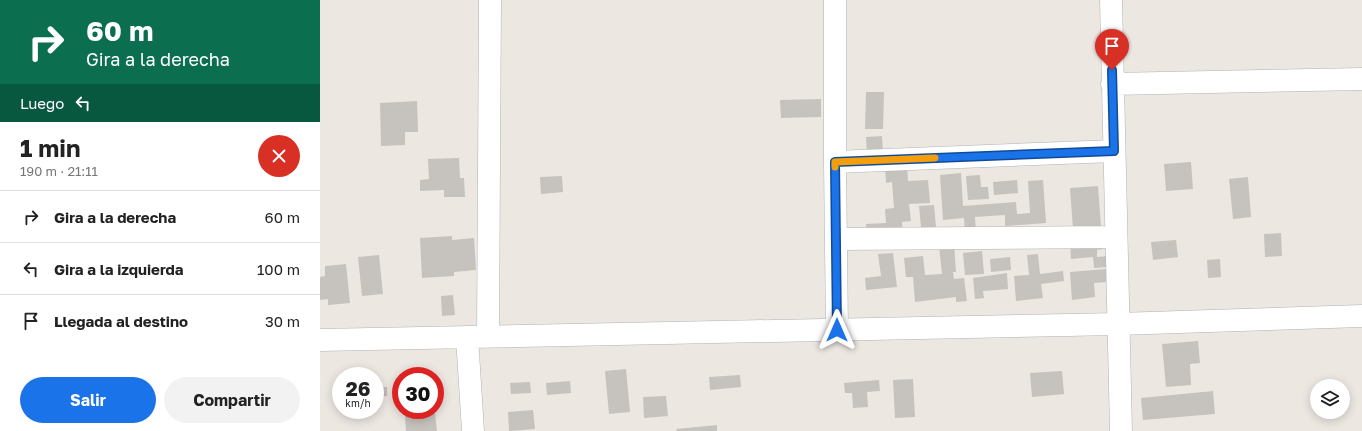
<!DOCTYPE html>
<html lang="es">
<meta charset="utf-8">
<style>
:root{--surface:#fff;--page:#f2f2f2;--text:#222;--muted:#767676;--line:#e0e0e0;--accent:#1a73e8}
body{margin:0;font-family:"Golos Text",sans-serif;background:var(--page);color:var(--text);height:100vh;display:flex;flex-direction:column;font-size:15px;white-space:nowrap}
*{box-sizing:border-box;margin:0}
p{font-size:13px;color:var(--muted)}
.icon{flex:none;width:22px;height:22px;fill:none;stroke:currentColor;stroke-width:2;stroke-linecap:round;stroke-linejoin:round}
.map{position:relative;flex:1;overflow:hidden}
.panel{display:flex;flex-direction:column;background:var(--surface);width:320px}
.panel>*{flex:none}
.banner{background:#0b6e4f;color:#fff;overflow:hidden}
.controls{position:absolute;left:990px;top:379px;display:grid;gap:8px}
.controls a{display:grid;place-items:center;width:40px;height:40px;border-radius:50%;background:var(--surface);box-shadow:0 2px 10px #0003;font-size:20px}
.speed{position:absolute;left:12px;top:367px;display:flex;gap:8px;font-size:20px;font-weight:700;text-align:center}
.speed>*{display:grid;place-content:center;width:52px;height:52px;border-radius:50%;background:var(--surface);box-shadow:0 2px 10px #0003;line-height:1}
.speed small{font-size:10px;font-weight:400}
.speed .limit{border:6px solid #d22;background:#fff;color:#111}
.pin{position:absolute;display:grid;place-items:center;width:34px;height:34px;color:#fff;margin:-41px -17px;border-radius:50% 50% 50% 0;rotate:-45deg;box-shadow:0 0 4px #0007}
.pin .icon{rotate:45deg}
.me{position:absolute;width:44px;margin:-22px;rotate:0deg;stroke-linejoin:round;filter:drop-shadow(0 0 3px #0008)}
.turn{display:flex;align-items:center;gap:14px;height:84px;padding:0 20px;font-size:18px}
.turn .icon{width:52px;height:52px;stroke-width:2.5}
.turn b{display:block;font-size:28px;line-height:34px}
.then{display:flex;align-items:center;height:38px;padding:0 20px;background:#0003;gap:8px;font-size:15px}
.round{display:grid;place-items:center;flex:none;width:42px;height:42px;border-radius:21px;background:var(--page)}
.headline{display:flex;align-items:center;justify-content:space-between;height:68px;padding:0 20px}
h1{font-size:24px;font-weight:700;line-height:30px}
.action{display:flex;gap:8px;margin-top:auto;padding:8px 20px}
.action a{flex:1;height:46px;border-radius:24px;background:var(--accent);color:#fff;font-size:16px;font-weight:700;line-height:46px;text-align:center}
.action a+a{background:var(--page);color:var(--text)}
ul{padding:0;list-style:none}
li{display:flex;align-items:center;gap:12px;height:52px;padding:0 20px;border-top:1px solid var(--line)}
li div{flex:1}
li b{display:block;font-size:15px}
li em{font-style:normal}
main{display:flex;flex:1;min-height:0}
.map>svg:first-child{display:block}
.building{fill:#c6c2bd}
.lines{fill:none;stroke-linecap:round;stroke-linejoin:round}
.minor-casing{stroke:#afb2b8;stroke-width:23}
.minor{stroke:#fff;stroke-width:22}
.route-casing{stroke:#114b97;stroke-width:10}
.route{stroke:#1a73e8;stroke-width:7}
.slow{stroke:#f59e0b;stroke-width:7}
</style>
<main>
<section class="panel">
<div class="banner">
<div class="turn"><svg class="icon" aria-label="right" viewBox="0 0 24 24"><path d="M7 20v-9h11M14 6l5 5-5 5"/></svg><div><b>60 m</b>Gira a la derecha</div></div>
<div class="then">Luego<svg class="icon" aria-label="left" viewBox="0 0 24 24"><path d="M17 20v-9H6M10 6l-5 5 5 5"/></svg></div>
</div>
<div class="headline"><div><h1>1 min</h1><p>190 m · 21:11</p></div><a class="round" style="background:#d93025;color:#fff"><svg class="icon" aria-label="close" viewBox="0 0 24 24"><path d="M6 6l12 12M18 6L6 18"/></svg></a></div>
<ul>
<li><svg class="icon" aria-label="right" viewBox="0 0 24 24"><path d="M7 20v-9h11M14 6l5 5-5 5"/></svg><div><b>Gira a la derecha</b></div><em>60 m</em></li>
<li><svg class="icon" aria-label="left" viewBox="0 0 24 24"><path d="M17 20v-9H6M10 6l-5 5 5 5"/></svg><div><b>Gira a la izquierda</b></div><em>100 m</em></li>
<li><svg class="icon" aria-label="arrive" viewBox="0 0 24 24"><path d="M6 21V4h12l-3 4 3 4H6"/></svg><div><b>Llegada al destino</b></div><em>30 m</em></li>
</ul>
<div class="action"><a>Salir</a><a>Compartir</a></div>
</section>
<div class="map">
<svg width="1042" height="431" viewBox="0 0 1042 431">
<rect width="100%" height="100%" fill="#ede7e2"/>
<!-- building -->
<path class="building" d="M 546,92 L 564,92 L 563,129 L 545,129 Z
M 501,99 L 501,117 L 461,118 L 460,100 Z
M 97,101 L 98,132 L 85,132 L 85,145 L 61,146 L 60,103 Z
M 562,136 L 563,154 L 547,156 L 546,137 Z
M 139,158 L 140,178 L 144,178 L 145,197 L 124,197 L 124,190 L 100,191 L 100,180 L 109,179 L 108,159 Z
M 871,162 L 873,189 L 846,191 L 844,164 Z
M 587,164 L 588,181 L 608,180 L 610,203 L 589,204 L 591,221 L 582,222 L 583,232 L 547,235 L 546,224 L 566,223 L 565,209 L 574,208 L 572,182 L 566,183 L 565,165 Z
M 641,173 L 643,206 L 696,202 L 697,214 L 710,213 L 708,181 L 723,180 L 726,223 L 685,226 L 685,215 L 655,217 L 656,233 L 645,234 L 644,218 L 623,220 L 620,175 Z
M 660,175 L 661,187 L 668,187 L 669,199 L 648,200 L 646,176 Z
M 242,176 L 243,192 L 221,194 L 220,177 Z
M 928,177 L 931,217 L 913,219 L 909,179 Z
M 697,180 L 698,193 L 674,195 L 673,182 Z
M 778,186 L 781,227 L 753,229 L 750,188 Z
M 614,205 L 616,227 L 601,227 L 599,206 Z
M 961,233 L 962,256 L 945,257 L 944,234 Z
M 132,236 L 132,240 L 154,238 L 156,270 L 134,272 L 134,276 L 102,278 L 100,238 Z
M 856,240 L 858,257 L 833,260 L 831,242 Z
M 750,243 L 790,248 L 777,250 L 777,257 L 788,256 L 789,267 L 774,268 L 773,257 L 751,259 Z
M 634,244 L 636,272 L 633,272 L 634,279 L 644,278 L 647,301 L 636,302 L 636,297 L 595,302 L 593,277 L 586,277 L 584,258 L 603,256 L 605,275 L 622,274 L 619,246 Z
M 662,251 L 664,274 L 645,275 L 643,253 Z
M 573,253 L 577,287 L 546,290 L 545,278 L 561,276 L 558,254 Z
M 718,254 L 720,274 L 743,271 L 744,281 L 721,284 L 723,298 L 696,301 L 694,276 L 709,275 L 707,255 Z
M 59,255 L 63,294 L 42,296 L 38,257 Z
M 690,257 L 691,270 L 671,272 L 670,259 Z
M 900,259 L 901,277 L 888,278 L 887,260 Z
M 26,264 L 30,303 L 8,305 L 8,299 L 0,300 L 0,277 L 5,276 L 5,266 Z
M 786,269 L 787,282 L 774,283 L 775,297 L 752,300 L 750,272 Z
M 687,273 L 688,289 L 663,291 L 664,298 L 655,299 L 653,278 Z
M 133,295 L 135,315 L 122,316 L 121,296 Z
M 878,341 L 880,363 L 870,364 L 871,385 L 846,387 L 842,344 Z
M 306,369 L 310,412 L 289,414 L 285,371 Z
M 742,371 L 744,394 L 712,397 L 710,373 Z
M 420,375 L 421,387 L 390,390 L 389,377 Z
M 55,378 L 59,378 L 60,387 L 67,387 L 67,396 L 55,397 Z
M 593,379 L 595,417 L 575,418 L 573,380 Z
M 559,380 L 560,391 L 547,392 L 548,407 L 533,408 L 532,393 L 525,393 L 524,383 Z
M 250,381 L 251,393 L 227,395 L 226,383 Z
M 210,382 L 211,393 L 191,394 L 190,383 Z
M 893,391 L 895,414 L 823,420 L 821,398 Z
M 346,396 L 348,416 L 324,418 L 323,397 Z
M 83,410 L 111,410 L 111,413 L 115,413 L 117,431 L 86,431 L 85,415 L 83,415 Z
M 213,410 L 215,429 L 189,431 L 188,412 Z
M 397,425 L 397,431 L 357,431 L 356,429 Z"/>
<g class="lines">
<!-- minor casing -->
<g class="minor-casing">
<path id="minor" d="M 515,0 L 515,162 L 517,330
M 791,0 L 801,431
M 792,84 L 1042,79
M 515,162 L 794,151
M 517,239 L 796,237
M 168,336 L 170,0
M 147,337 L 153,431
M 0,340 L 798,324 L 1042,316"/>
</g>
<!-- minor -->
<use href="#minor" class="minor"/>
</g>
<g class="lines">
<!-- route casing -->
<g class="route-casing">
<path id="route" d="M 517,330 L 515,162 L 794,151 L 792,70"/>
</g>
<!-- route -->
<use href="#route" class="route"/>
<!-- slow -->
<path class="slow" d="M 515,167 L 515,162 L 615,158"/>
</g>
</svg>
<div class="controls">
<a><svg class="icon" aria-label="layers" viewBox="0 0 24 24"><path d="M12 4l9 5-9 5-9-5zM3 14l9 5 9-5"/></svg></a>
</div>
<div class="speed"><div>26<small>km/h</small></div><div class="limit">30</div></div>
<div class="pin" style="left:792px;top:70px;background:#d93025"><svg class="icon" aria-label="arrive" viewBox="0 0 24 24"><path d="M6 21V4h12l-3 4 3 4H6"/></svg></div>
<svg class="me" style="left:517px;top:330px" viewBox="-20 -20 40 40"><path d="M0-17L14 15 0 8-14 15z" fill="#1a73e8" stroke="#fff" stroke-width="4"/></svg>
</div>
</main>
